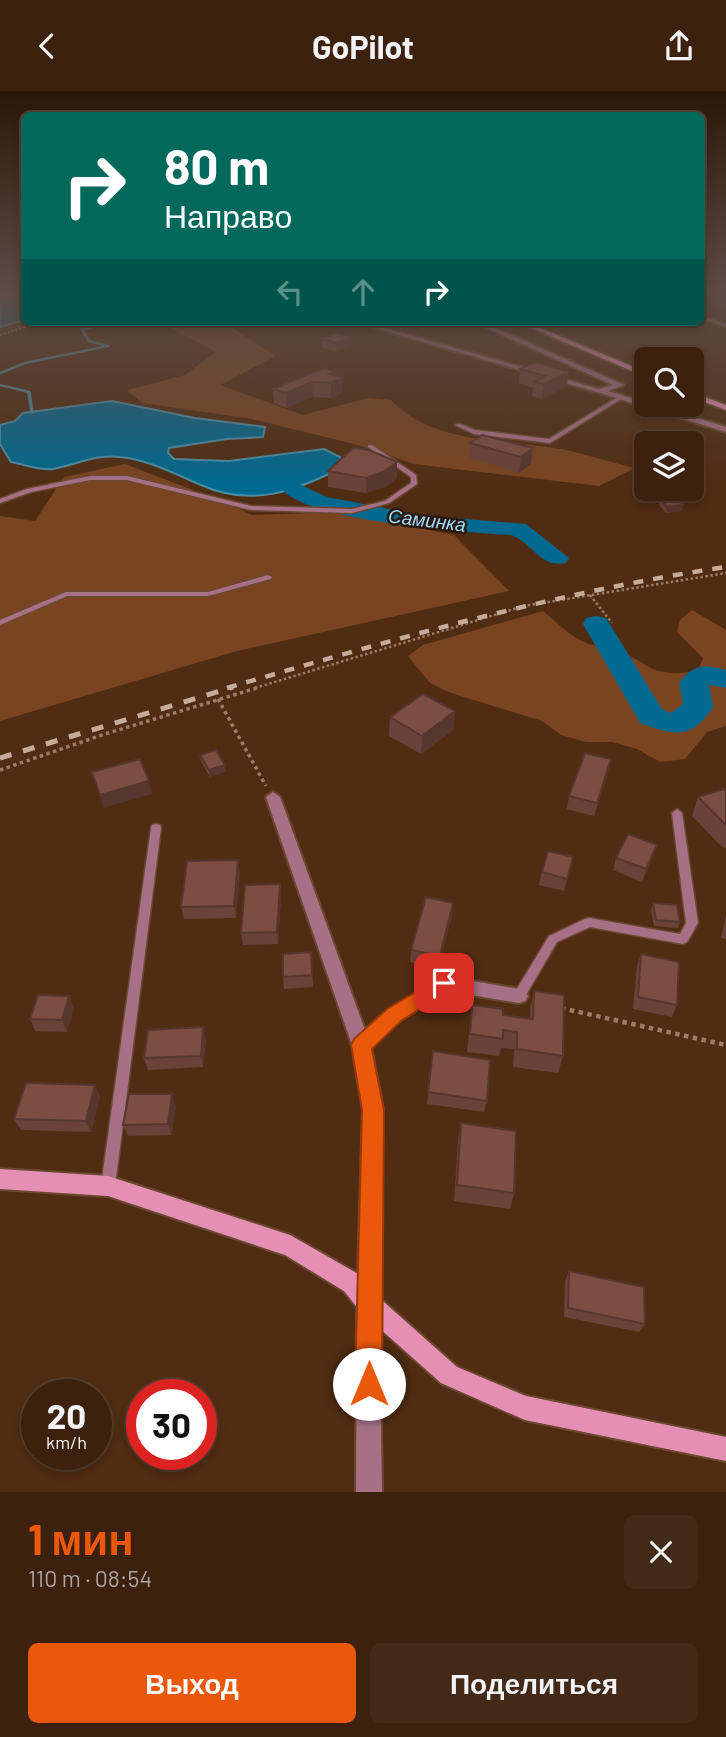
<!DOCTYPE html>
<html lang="ru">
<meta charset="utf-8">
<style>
:root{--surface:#3c210e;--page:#432917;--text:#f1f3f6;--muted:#aca39e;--line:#553e2e;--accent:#ea580c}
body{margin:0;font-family:Barlow,sans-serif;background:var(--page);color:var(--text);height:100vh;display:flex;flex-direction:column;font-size:26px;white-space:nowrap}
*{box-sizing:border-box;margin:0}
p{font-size:23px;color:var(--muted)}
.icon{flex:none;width:38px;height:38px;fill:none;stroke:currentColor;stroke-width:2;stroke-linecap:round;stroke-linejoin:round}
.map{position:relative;height:1401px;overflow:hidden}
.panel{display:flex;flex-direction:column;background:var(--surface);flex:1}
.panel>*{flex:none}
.hud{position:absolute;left:21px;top:21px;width:684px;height:214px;border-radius:10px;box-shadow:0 4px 10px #0003,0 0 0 2px var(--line);background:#00695c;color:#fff;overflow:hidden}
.buttons{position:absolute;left:634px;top:256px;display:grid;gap:14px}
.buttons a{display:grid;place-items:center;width:70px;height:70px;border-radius:10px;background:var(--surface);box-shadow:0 4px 10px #0003,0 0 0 2px var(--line);font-size:35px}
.speed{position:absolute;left:21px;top:1288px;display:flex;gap:14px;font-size:35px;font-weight:700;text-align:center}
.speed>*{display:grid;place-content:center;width:91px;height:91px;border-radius:50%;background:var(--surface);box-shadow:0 4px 10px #0003,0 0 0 2px var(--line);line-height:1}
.speed small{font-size:18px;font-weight:400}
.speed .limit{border:10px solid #d22;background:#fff;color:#111}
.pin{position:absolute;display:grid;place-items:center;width:60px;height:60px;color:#fff;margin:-30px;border-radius:14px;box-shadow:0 4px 10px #0006}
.me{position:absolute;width:77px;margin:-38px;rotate:0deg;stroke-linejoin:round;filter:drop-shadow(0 0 5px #0008)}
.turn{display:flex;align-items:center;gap:24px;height:147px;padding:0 28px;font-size:32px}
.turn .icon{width:91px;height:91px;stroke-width:2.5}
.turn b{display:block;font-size:49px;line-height:60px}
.lanes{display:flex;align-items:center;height:66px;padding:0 28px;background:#0003;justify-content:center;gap:35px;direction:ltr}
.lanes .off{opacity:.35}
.round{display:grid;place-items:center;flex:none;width:74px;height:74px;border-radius:10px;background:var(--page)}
.head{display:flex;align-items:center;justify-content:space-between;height:119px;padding:0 28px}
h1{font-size:42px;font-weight:700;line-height:52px;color:var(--accent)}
.button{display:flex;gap:14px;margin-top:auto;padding:14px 28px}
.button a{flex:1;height:80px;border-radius:10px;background:var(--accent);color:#fff;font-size:28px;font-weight:700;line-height:80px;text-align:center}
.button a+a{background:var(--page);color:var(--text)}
header{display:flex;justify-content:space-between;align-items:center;height:91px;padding:0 28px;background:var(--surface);font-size:32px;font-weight:700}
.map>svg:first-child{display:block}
.green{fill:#7a4420}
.water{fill:#006990;stroke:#4b8da4;stroke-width:2}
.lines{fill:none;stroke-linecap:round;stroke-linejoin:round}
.stream-far1{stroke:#4b8da4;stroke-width:2.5}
.stream{stroke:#4b8da4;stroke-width:3.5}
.river{fill:#006990;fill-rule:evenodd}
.lane-casing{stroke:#6b4931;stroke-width:3}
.street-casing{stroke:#6b4931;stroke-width:4}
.secondary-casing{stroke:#6b4931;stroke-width:4}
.path-far3{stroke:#9b7c67;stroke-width:2;stroke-dasharray:2 2;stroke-linecap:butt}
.path-far2{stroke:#9b7c67;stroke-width:2.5;stroke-dasharray:2.5 2.5;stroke-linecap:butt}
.path-far1{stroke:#9b7c67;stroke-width:3.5;stroke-dasharray:3.5 3.5;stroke-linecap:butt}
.path{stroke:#9b7c67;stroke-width:4.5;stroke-dasharray:4.5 4.5;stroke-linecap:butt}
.lane{fill:#a77087;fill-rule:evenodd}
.street{fill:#a77087;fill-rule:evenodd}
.secondary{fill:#e68fb4;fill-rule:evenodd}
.rail-far1{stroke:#c7ab9a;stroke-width:4.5;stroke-dasharray:10 10;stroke-linecap:butt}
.rail{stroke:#c7ab9a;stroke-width:5;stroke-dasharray:12 12;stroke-linecap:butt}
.wall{fill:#6b423a}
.shaded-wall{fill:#57362f}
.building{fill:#7c4d43;stroke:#57362f;stroke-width:2}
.route{fill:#ea580c;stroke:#983908;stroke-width:2}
.labels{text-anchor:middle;stroke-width:5;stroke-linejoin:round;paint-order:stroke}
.far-water-label{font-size:19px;font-style:italic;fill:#9ddcfe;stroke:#2a190f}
</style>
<header><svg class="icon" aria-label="back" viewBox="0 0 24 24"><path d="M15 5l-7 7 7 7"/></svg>GoPilot<svg class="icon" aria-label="share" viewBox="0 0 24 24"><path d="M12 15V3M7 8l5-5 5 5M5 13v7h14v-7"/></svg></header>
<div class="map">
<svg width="726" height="1401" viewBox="0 0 726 1401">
<rect width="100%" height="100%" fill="#502c12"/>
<!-- green -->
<path class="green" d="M 159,231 L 223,231 L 276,265 L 220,294 L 303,324 L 369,307 L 391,309 C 432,353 506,349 561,358 C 586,363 610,371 635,377 L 599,395 L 414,373 L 358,354 L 252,328 L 142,312 L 127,299 L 185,284 L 216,261 Z
M 125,373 L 227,412 L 252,424 L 340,421 L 454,444 L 509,500 L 237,560 L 0,630 L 0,425 L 35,430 L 64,386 Z
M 692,519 L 726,539 L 726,635 L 707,641 L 685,668 L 660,671 L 637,658 L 612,651 L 586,651 L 561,644 L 542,630 L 448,601 L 429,591 L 408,565 L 423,554 L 543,520 C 557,531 569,545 586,552 C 594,556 604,554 613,557 C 651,572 650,588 698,580 L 703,567 L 677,541 L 680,529 Z"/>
<!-- water -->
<path class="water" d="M 0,200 L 24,200 L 24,229 L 0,236 Z
M 112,310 L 195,327 L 265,336 L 263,346 L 227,348 L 169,357 L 168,362 L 174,368 L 229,370 L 324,358 L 340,366 L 343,376 C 296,400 252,417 201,394 C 175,383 149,369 120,366 C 95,363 76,374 53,378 C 39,380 24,373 11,371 L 0,353 L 0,334 L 15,330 L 23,322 Z"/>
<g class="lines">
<!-- stream-far1 -->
<path class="stream-far1" d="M 0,282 L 25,272 L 108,255 L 89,250 L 82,239 L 107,231
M 0,294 L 29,301 L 29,304"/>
<!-- stream -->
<path class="stream" d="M 29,302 L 32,321"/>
<!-- river -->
<path class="river" d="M 292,390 L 327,406 L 420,424 L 526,433 L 569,467 L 566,472 C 541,478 532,451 511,444 C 506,443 499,444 494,443 C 454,440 303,429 281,397 L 284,392 Z
M 596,525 L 606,527 L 662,618 L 671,622 L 683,613 L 679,592 C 693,573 705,573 726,579 L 726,597 L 709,594 L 713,616 C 691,650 673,644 640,632 L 583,533 L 586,527 Z"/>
<!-- lane casing -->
<g class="lane-casing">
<path id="lane" d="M 702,225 L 726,233 L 726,236 L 702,227 Z
M 621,304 L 623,305 L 623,307 L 550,352 L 474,343 L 455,334 L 460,333 L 475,339 L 549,348 Z
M 368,354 L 372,354 L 416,384 L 417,393 L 389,412 L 352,422 L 251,419 L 127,389 L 90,389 L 31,401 L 0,412 L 0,408 L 27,398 L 90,385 L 127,385 L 251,415 L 352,418 L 385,410 L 411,392 L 411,386 L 368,356 Z
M 268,484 L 272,486 L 271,488 L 208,505 L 67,505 L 0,534 L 0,529 L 66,501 L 208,501 Z
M 677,718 L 682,722 L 698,832 L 687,851 L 683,853 L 590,836 L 557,851 L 523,909 L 519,910 L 515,909 L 513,905 L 515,901 L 549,845 L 585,828 L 589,827 L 680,843 L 686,832 L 672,722 Z
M 156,733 L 160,734 L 161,737 L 115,1095 L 113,1100 L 108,1102 L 103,1100 L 101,1095 L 151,737 L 152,734 Z"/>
</g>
<!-- street casing -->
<g class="street-casing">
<path id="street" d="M 354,231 L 364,231 L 599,298 L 613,294 L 473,231 L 482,231 L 624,294 L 608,300 L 726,336 L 726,341 L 600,302 Z
M 273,701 L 280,706 L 365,939 L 388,919 L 444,885 L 519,898 L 525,900 L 528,905 L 525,910 L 519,912 L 446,900 L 400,929 L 371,957 L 383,1019 L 379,1212 L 382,1401 L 356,1401 L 357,1212 L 363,1019 L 352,954 L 266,706 Z"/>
</g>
<!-- secondary casing -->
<g class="secondary-casing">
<path id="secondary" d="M 517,231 L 526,231 L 646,281 L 646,286 Z
M 691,301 L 726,314 L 726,319 L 691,306 Z
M 0,1078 L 108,1085 L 290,1144 L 360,1184 L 376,1204 L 457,1276 L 526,1305 L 726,1346 L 726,1370 L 525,1329 L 441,1292 L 360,1220 L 344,1200 L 285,1164 L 108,1105 L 0,1098 Z"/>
</g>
<!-- path-far3 -->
<path class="path-far3" d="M 0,244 L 40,231"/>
<!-- path-far2 -->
<path class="path-far2" d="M 590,504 L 612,532
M 255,597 L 524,515 L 726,482"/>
<!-- path-far1 -->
<path class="path-far1" d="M 218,608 L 266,695
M 0,679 L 105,643 L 260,596"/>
<!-- path -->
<path class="path" d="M 561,917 L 726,954"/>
<!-- lane -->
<use href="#lane" class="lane"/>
<!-- street -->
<use href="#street" class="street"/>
<!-- secondary -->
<use href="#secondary" class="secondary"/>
<!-- rail-far1 -->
<path class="rail-far1" d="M 227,597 C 391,549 556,501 726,476"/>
<!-- rail -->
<path class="rail" d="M 0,667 L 233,596"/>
</g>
<!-- wall -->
<path class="wall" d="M 351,246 L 351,255 L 336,261 L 322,256 L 322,247 Z
M 535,271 L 567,295 L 542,308 L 532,305 L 533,297 L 519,292 L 520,278 Z
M 335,285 L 342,302 L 331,307 L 313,306 L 286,317 L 274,312 L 273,298 Z
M 470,352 L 533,357 L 531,373 L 519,382 L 469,367 Z
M 397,371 L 397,387 L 385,396 L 366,402 L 328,396 L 328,380 Z
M 660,409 L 683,414 L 681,420 L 666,422 L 659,414 Z
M 455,620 L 453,639 L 421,663 L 389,645 L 390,626 Z
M 200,664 L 226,680 L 210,686 L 201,670 Z
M 608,681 L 594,725 L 567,718 L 569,705 Z
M 726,700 L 726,757 L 722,756 L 692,725 L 698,706 Z
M 573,766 L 564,800 L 539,794 L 542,781 Z
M 653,766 L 642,791 L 613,779 L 616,767 Z
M 240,781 L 236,827 L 184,828 L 181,816 Z
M 280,793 L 281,805 L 278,853 L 243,854 L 241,842 Z
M 653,812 L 680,831 L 678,837 L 654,835 L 651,819 Z
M 452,824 L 438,877 L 410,871 L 411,859 Z
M 726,825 L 726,848 L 721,847 Z
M 311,861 L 313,896 L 284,898 L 283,886 Z
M 641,863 L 677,914 L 672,926 L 633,918 L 637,875 Z
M 534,900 L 563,965 L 558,982 L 513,976 L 514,958 L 501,957 L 499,965 L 467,961 L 472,914 L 503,924 L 530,927 L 530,918 Z
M 74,917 L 67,941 L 35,940 L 30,928 Z
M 206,948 L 203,976 L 148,979 L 144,967 Z
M 433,960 L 487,1010 L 484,1021 L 427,1013 Z
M 100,1005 L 91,1041 L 21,1039 L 14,1028 Z
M 176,1015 L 171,1044 L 128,1045 L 123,1034 Z
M 461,1032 L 514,1102 L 510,1118 L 454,1110 L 458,1049 Z
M 569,1180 L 645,1233 L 639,1241 L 564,1226 L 565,1190 Z"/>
<!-- shaded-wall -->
<path class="shaded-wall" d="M 351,246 L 351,255 L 336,261 L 336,252 Z
M 335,281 L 335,290 L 342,287 L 342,302 L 331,307 L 331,292 L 329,283 Z
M 569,281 L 567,295 L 542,308 L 544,293 Z
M 312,291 L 313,306 L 286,317 L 286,302 Z
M 533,357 L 531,373 L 519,382 L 521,366 Z
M 703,369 L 701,380 L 691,386 L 691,376 Z
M 397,371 L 397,387 L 385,396 L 366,402 L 366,387 Z
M 683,414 L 681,420 L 666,422 L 667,416 Z
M 455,620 L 453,639 L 421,663 L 422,645 Z
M 225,674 L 226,680 L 210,686 L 209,679 Z
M 149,690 L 152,703 L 103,717 L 100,704 Z
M 657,754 L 653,766 L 642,791 L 646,778 Z
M 238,769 L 240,781 L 236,827 L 234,815 Z
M 280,793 L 281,805 L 278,853 L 277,841 Z
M 453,812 L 452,824 L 438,877 L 440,865 Z
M 69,905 L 74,917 L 67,941 L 62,929 Z
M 203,936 L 206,948 L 203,976 L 201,965 Z
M 95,994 L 100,1005 L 91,1041 L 86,1030 Z
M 172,1003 L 176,1015 L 171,1044 L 168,1033 Z"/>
<!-- building -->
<path class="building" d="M 337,242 L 351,246 L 336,252 L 322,247 Z
M 535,271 L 569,281 L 544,293 L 534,291 L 545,285 L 520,278 Z
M 324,277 L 335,281 L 329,283 L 342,287 L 331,292 L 312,291 L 286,302 L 273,298 Z
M 482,344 L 533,357 L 521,366 L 470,352 Z
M 353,357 L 369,359 L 397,371 L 385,380 L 366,387 L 328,380 Z
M 691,365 L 703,369 L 691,376 Z
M 676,407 L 683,414 L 667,416 L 660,409 Z
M 423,603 L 455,620 L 422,645 L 390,626 Z
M 216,659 L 225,674 L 209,679 L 200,664 Z
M 585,662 L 611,668 L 597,712 L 569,705 Z
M 140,668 L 149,690 L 100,704 L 92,681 Z
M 724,698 L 726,700 L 726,734 L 698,706 Z
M 628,743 L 657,754 L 646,778 L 616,767 Z
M 548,760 L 573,766 L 567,788 L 542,781 Z
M 238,769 L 234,815 L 181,816 L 187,770 Z
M 280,793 L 277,841 L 241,842 L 245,794 Z
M 426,806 L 453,812 L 440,865 L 411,859 Z
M 653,812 L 677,814 L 680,831 L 656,829 Z
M 311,861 L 312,884 L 283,886 L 283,863 Z
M 641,863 L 679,871 L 677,914 L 638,906 Z
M 534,900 L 564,904 L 563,965 L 517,958 L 517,941 L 503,939 L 503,948 L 470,943 L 472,914 L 503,918 L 503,924 L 533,928 Z
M 38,904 L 69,905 L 62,929 L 30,928 Z
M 203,936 L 201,965 L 144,967 L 148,939 Z
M 433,960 L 490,969 L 487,1010 L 428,1001 Z
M 26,992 L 95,994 L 86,1030 L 14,1028 Z
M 129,1003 L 172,1003 L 168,1033 L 123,1034 Z
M 461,1032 L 516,1040 L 514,1102 L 457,1094 Z
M 569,1180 L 644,1196 L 645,1233 L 568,1217 Z"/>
<!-- sky -->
<linearGradient id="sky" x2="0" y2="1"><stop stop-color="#2c180a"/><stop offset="0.51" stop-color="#5e4b44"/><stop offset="1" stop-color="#5e4b44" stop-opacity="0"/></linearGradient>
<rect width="726" height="396" fill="url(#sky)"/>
<!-- route -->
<path class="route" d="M 444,884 L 451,887 L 454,892 L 451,898 L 401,930 L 372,958 L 384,1019 L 382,1293 L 378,1302 L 369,1306 L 359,1302 L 355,1293 L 362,1019 L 351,954 L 354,948 L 387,918 Z"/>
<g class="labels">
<!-- far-water labels -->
<g class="far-water-label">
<text transform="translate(427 429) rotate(7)" y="7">Саминка</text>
</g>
</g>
</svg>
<div class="buttons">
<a><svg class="icon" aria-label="search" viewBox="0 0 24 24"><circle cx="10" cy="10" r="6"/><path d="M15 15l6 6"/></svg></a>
<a><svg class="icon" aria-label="layers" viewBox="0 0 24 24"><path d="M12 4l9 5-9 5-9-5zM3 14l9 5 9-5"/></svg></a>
</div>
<div class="speed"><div>20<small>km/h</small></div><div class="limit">30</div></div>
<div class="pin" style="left:444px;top:892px;background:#d93025"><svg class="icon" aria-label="arrive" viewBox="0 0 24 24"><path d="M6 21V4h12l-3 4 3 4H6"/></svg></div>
<svg class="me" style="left:369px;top:1293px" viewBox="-20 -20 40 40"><circle r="19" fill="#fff"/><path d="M0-13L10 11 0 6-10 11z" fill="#ea580c"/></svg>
<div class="hud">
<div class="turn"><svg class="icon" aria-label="right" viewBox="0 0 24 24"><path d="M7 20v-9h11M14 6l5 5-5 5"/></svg><div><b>80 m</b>Направо</div></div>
<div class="lanes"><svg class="icon off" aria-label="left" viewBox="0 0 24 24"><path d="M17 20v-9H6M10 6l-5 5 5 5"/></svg><svg class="icon off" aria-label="ahead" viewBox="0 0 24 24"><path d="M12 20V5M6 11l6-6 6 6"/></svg><svg class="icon" aria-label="right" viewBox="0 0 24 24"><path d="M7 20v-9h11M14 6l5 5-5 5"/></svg></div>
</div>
</div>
<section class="panel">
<div class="head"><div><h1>1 мин</h1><p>110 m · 08:54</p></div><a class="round"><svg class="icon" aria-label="close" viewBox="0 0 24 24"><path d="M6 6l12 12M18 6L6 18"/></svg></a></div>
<div class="button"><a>Выход</a><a>Поделиться</a></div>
</section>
